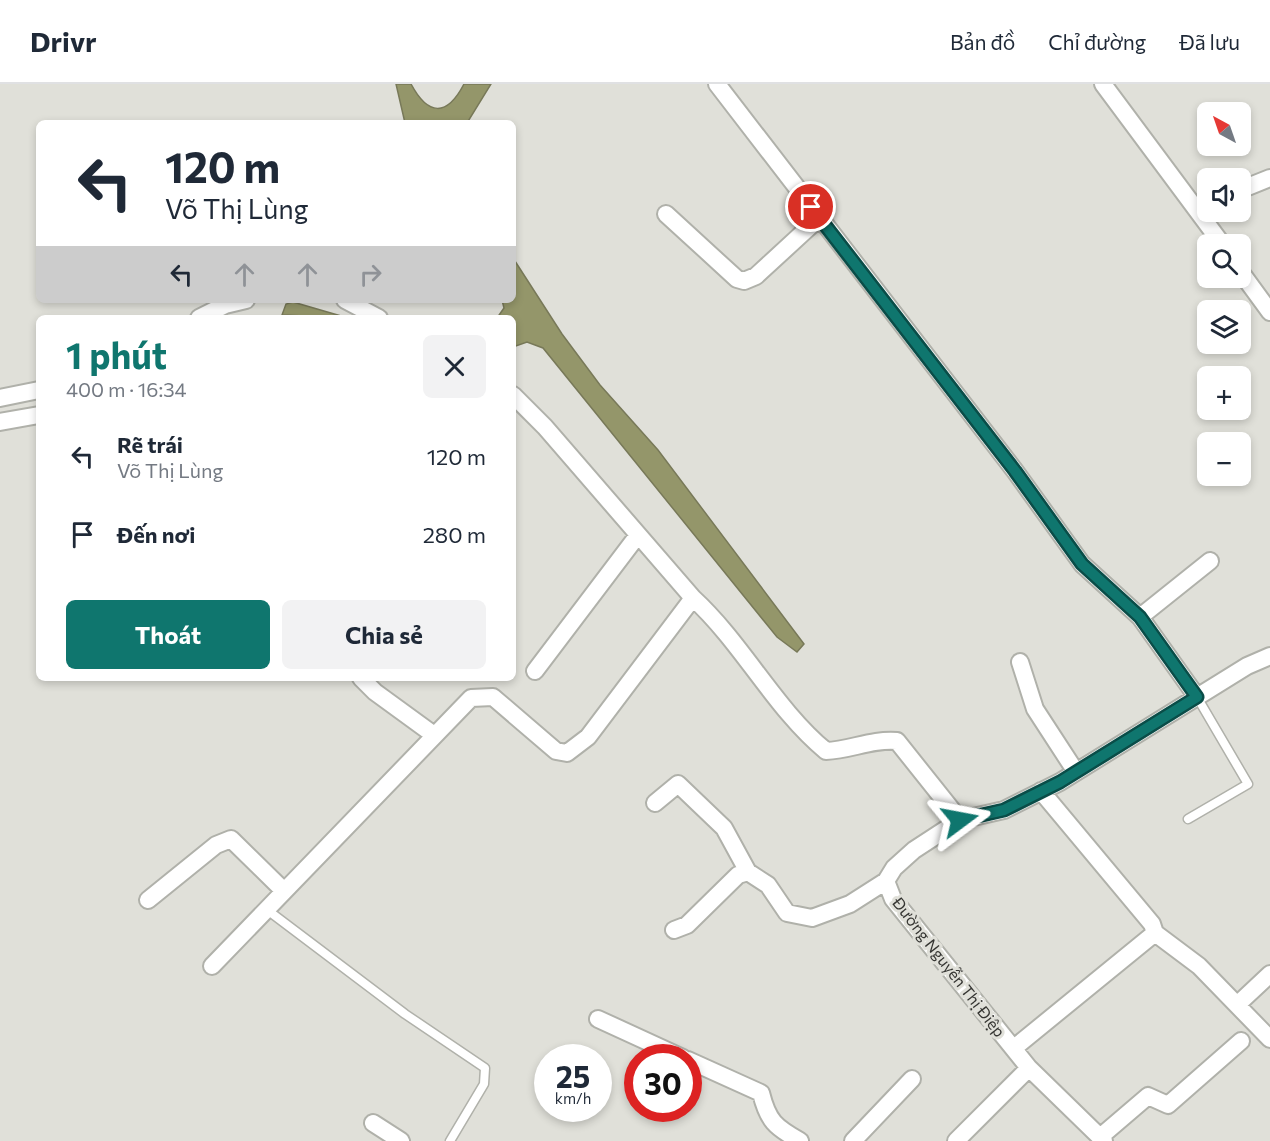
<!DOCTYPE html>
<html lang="vi">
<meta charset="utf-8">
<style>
:root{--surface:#fff;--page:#f2f2f3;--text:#1f2937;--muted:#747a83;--line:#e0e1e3;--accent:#0f766e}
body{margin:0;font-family:Commissioner,sans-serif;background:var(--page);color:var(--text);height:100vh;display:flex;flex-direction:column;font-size:22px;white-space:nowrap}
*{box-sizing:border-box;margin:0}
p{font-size:20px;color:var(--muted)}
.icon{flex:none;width:33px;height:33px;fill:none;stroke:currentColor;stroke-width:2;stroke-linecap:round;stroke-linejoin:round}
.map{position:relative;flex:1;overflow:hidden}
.side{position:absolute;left:36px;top:231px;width:480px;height:366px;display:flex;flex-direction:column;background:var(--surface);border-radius:9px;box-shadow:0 3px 9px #0003}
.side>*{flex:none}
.hud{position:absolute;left:36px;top:36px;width:480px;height:183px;border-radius:9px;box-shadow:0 3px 9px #0003;background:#fff;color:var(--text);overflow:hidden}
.needle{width:39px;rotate:320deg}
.buttons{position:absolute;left:1197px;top:18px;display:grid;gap:12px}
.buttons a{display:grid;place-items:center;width:54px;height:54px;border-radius:9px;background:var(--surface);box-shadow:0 3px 9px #0003;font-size:30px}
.speed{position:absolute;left:534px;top:960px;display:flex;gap:12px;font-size:30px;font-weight:700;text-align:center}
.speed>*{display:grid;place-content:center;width:78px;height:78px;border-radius:50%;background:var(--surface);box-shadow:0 3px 9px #0003;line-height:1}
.speed small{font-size:15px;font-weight:400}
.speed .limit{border:9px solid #d22;background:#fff;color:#111}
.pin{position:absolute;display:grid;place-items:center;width:51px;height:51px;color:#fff;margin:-26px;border:3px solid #fff;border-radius:50%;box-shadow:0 2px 6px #0007}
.me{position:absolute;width:66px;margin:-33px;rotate:77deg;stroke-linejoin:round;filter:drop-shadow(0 0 4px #0008)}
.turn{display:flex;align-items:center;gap:21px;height:126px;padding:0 30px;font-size:27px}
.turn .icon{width:78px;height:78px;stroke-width:2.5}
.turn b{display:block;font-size:42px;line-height:51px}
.lanes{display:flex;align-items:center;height:57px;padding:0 30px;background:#0003;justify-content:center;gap:30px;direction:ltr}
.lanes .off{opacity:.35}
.round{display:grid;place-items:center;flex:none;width:63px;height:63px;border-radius:9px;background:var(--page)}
.headline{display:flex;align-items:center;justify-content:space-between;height:102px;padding:0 30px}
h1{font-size:36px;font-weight:700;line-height:45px;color:var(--accent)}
.action{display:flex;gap:12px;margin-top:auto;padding:12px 30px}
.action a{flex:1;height:69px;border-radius:9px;background:var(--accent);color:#fff;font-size:24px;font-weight:700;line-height:69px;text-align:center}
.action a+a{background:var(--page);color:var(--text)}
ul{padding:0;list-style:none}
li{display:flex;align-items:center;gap:18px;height:78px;padding:0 30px}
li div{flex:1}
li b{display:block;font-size:22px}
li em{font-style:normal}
header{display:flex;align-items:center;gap:36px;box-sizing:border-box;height:84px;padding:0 30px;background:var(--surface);border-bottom:2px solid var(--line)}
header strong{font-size:28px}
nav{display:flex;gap:33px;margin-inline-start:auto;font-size:21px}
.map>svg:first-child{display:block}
.water{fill:#94966a;stroke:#787959;stroke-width:1.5}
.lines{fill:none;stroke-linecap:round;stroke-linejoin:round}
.lane-casing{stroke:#b0b1aa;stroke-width:11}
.street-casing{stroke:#b0b1aa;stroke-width:20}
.lane{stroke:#fff;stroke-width:8}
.street{stroke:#fff;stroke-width:16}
.route-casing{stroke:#0a4d48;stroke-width:15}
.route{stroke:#0f766e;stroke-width:10}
.labels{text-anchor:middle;stroke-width:6;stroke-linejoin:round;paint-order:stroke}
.street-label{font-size:16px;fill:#353532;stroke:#e0e0d9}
</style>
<header>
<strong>Drivr</strong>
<nav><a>Bản đồ</a><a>Chỉ đường</a><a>Đã lưu</a></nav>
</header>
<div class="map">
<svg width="1270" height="1057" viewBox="0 0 1270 1057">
<rect width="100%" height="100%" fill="#e0e0d9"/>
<!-- water -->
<path class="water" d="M 396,0 L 411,0 C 428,32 447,33 464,0 L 491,0 L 467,39 L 405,39 Z
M 513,174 L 562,250 L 600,301 L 658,366 L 804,560 L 797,568 L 777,553 L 543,264 L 527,258 L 513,263 L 513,234 L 497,234 L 504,224 L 502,216 L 513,216 Z
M 293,218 L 348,234 L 282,231 L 286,220 Z"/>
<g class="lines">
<!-- lane casing -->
<g class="lane-casing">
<path id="lane" d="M 1188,735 L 1248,700 L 1197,613
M 266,825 L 405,930 L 485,984 L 484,1000 L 450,1057"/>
</g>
<!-- street casing -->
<g class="street-casing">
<path id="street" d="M 717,0 L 1015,387 L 1082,480 L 1140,533 L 1197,613
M 1103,0 L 1222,160
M 1240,106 L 1270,94
M 666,130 L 737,195 L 744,197 L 756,192 L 819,134
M 1240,187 L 1270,228
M 345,216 L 379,234
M 199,234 L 225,221 L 246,216
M 513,311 L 545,343 L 693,514
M 0,314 L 39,306
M 0,338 L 39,331
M 1140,533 L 1210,477
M 1020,578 L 1035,625 L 1076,688
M 535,587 L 638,451
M 361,594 L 375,608 L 434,651
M 655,719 L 678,700 L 724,744 L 748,788
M 148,816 L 216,761 L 231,755 L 283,806
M 674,846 L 687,841 L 738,791 L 748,788 L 768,801 L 787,829 L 812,834 L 850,820 L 886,797
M 1155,849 L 1199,882 L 1270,955
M 212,882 L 471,614 L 493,613 L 556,667 L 567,669 L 588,653 L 693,514 C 743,560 775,625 826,667 C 851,666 871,655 897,657 L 960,736
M 1238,920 L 1270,890
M 598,935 L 683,974
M 1014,964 L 1155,849 L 1152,840 L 1041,707
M 688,976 L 761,1009 C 768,1037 775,1043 800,1057
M 373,1039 L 401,1057
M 1100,1053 L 1148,1012 L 1168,1021 L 1241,957
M 853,1057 L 912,995
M 956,1057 L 1029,984
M 1104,1057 L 1029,984 L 893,815 L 886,797 L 894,784 L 914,766 L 960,736 L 1004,726 L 1060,698 L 1247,582 L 1270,572"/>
</g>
<!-- lane -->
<use href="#lane" class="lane"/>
<!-- street -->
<use href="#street" class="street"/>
</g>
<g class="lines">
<!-- route casing -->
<g class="route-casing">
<path id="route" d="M 811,123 L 1015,387 L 1082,480 L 1140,533 L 1197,613 L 1060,698 L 1004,726 L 960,736"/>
</g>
<!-- route -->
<use href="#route" class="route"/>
</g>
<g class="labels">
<!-- street labels -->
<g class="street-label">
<text transform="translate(949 883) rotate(52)" y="6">Đường Nguyễn Thị Điệp</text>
</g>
</g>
</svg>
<div class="buttons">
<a><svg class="needle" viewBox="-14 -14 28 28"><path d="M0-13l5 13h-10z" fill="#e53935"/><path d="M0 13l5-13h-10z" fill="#747a83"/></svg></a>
<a><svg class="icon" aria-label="sound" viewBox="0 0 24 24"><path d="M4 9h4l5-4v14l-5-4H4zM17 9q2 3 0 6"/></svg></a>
<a><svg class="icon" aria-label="search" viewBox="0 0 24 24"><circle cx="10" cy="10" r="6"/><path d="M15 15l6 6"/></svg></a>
<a><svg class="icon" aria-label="layers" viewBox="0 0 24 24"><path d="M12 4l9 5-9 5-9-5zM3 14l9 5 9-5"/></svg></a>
<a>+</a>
<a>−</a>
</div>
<div class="speed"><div>25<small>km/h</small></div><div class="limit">30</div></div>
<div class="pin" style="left:811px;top:123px;background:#d93025"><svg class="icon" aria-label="arrive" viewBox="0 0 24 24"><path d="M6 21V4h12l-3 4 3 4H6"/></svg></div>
<svg class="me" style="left:960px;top:736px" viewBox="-20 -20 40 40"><path d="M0-17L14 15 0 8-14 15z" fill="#0f766e" stroke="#fff" stroke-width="4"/></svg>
<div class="hud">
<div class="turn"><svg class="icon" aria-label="left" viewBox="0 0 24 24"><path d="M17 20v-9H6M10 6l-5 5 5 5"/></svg><div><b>120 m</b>Võ Thị Lùng</div></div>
<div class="lanes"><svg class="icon" aria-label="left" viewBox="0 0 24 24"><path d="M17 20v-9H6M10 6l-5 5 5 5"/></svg><svg class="icon off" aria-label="ahead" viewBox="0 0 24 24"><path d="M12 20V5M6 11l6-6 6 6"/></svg><svg class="icon off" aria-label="ahead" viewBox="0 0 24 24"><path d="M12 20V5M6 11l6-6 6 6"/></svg><svg class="icon off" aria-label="right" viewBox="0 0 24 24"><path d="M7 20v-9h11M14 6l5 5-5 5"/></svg></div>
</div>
<section class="side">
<div class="headline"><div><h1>1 phút</h1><p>400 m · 16:34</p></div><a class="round"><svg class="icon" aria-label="close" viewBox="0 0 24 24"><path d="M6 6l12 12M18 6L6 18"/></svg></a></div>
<ul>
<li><svg class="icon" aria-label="left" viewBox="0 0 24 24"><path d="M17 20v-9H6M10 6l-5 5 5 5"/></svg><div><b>Rẽ trái</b><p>Võ Thị Lùng</p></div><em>120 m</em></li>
<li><svg class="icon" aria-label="arrive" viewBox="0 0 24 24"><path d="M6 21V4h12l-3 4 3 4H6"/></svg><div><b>Đến nơi</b></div><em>280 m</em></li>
</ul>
<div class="action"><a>Thoát</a><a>Chia sẻ</a></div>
</section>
</div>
